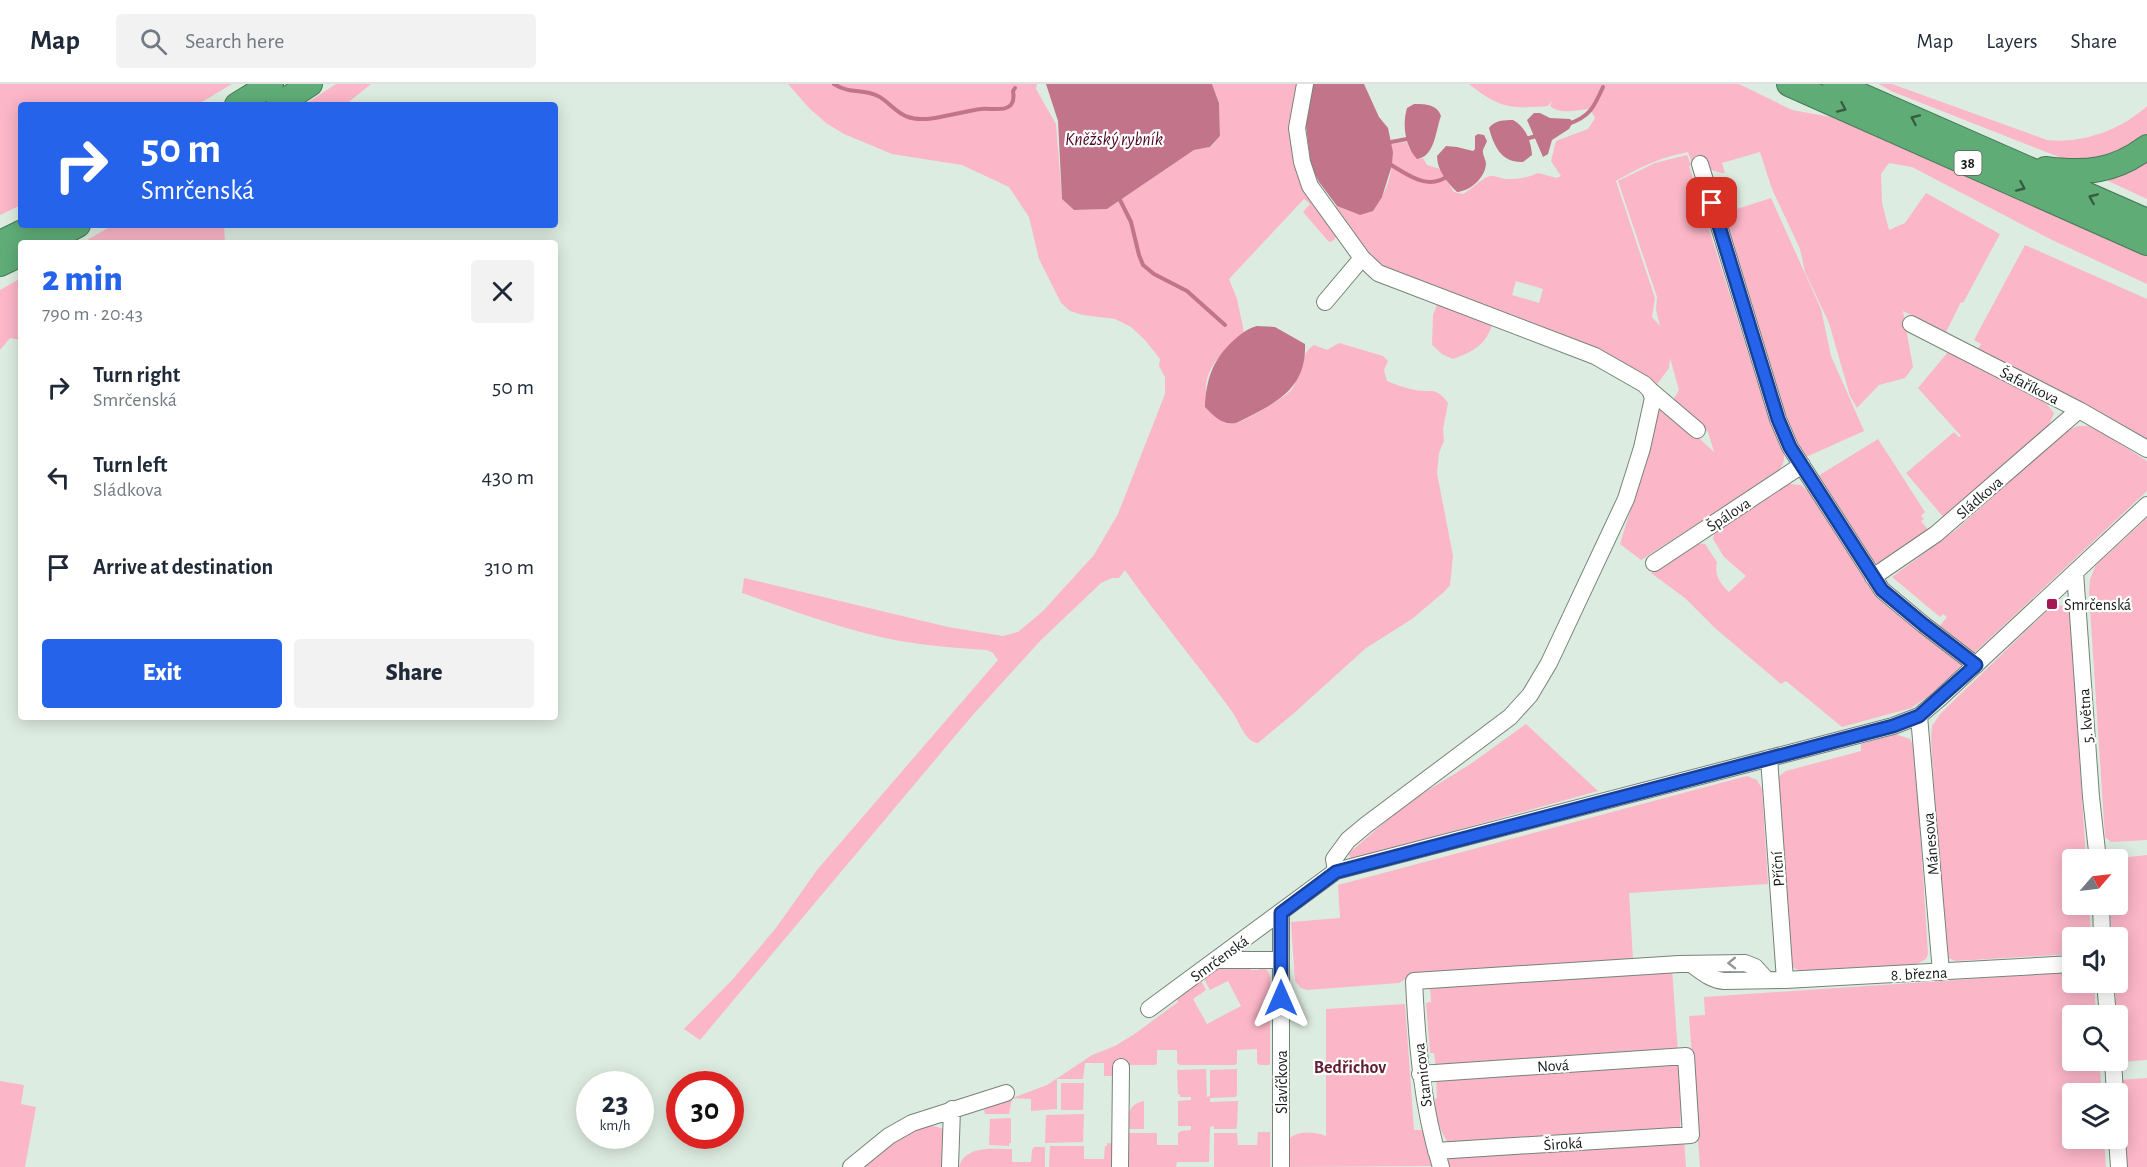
<!DOCTYPE html>
<meta charset="utf-8">
<style>
:root{--surface:#fff;--page:#f2f2f3;--text:#1f2937;--muted:#747a83;--line:#e0e1e3;--accent:#2563eb}
body{margin:0;font-family:"Alegreya Sans",sans-serif;background:var(--page);color:var(--text);height:100vh;display:flex;flex-direction:column;font-size:22px;white-space:nowrap}
*{box-sizing:border-box;margin:0}
p{font-size:20px;color:var(--muted)}
.icon{flex:none;width:33px;height:33px;fill:none;stroke:currentColor;stroke-width:2;stroke-linecap:round;stroke-linejoin:round}
.map{position:relative;flex:1;overflow:hidden}
.drawer{position:absolute;left:18px;top:156px;width:540px;height:480px;display:flex;flex-direction:column;background:var(--surface);border-radius:6px;box-shadow:0 3px 15px #0003}
.drawer>*{flex:none}
.top-card{position:absolute;left:18px;top:18px;width:540px;height:126px;border-radius:6px;box-shadow:0 3px 15px #0003;background:#2563eb;color:#fff;overflow:hidden}
.needle{width:39px;rotate:62deg}
.buttons{position:absolute;left:2062px;top:765px;display:grid;gap:12px}
.buttons a{display:grid;place-items:center;width:66px;height:66px;border-radius:6px;background:var(--surface);box-shadow:0 3px 15px #0003;font-size:30px}
.speed{position:absolute;left:576px;top:987px;display:flex;gap:12px;font-size:30px;font-weight:700;text-align:center}
.speed>*{display:grid;place-content:center;width:78px;height:78px;border-radius:50%;background:var(--surface);box-shadow:0 3px 15px #0003;line-height:1}
.speed small{font-size:15px;font-weight:400}
.speed .limit{border:9px solid #d22;background:#fff;color:#111}
.pin{position:absolute;display:grid;place-items:center;width:51px;height:51px;color:#fff;margin:-26px;border-radius:12px;box-shadow:0 3px 9px #0006}
.me{position:absolute;width:66px;margin:-33px;rotate:0deg;stroke-linejoin:round;filter:drop-shadow(0 0 4px #0008)}
.turn{display:flex;align-items:center;gap:21px;height:126px;padding:0 24px;font-size:27px}
.turn .icon{width:78px;height:78px;stroke-width:2.5}
.turn b{display:block;font-size:42px;line-height:51px}
.round{display:grid;place-items:center;flex:none;width:63px;height:63px;border-radius:6px;background:var(--page)}
.summary{display:flex;align-items:center;justify-content:space-between;height:102px;padding:0 24px}
h1{font-size:36px;font-weight:800;line-height:45px;color:var(--accent)}
.cta{display:flex;gap:12px;margin-top:auto;padding:12px 24px}
.cta a{flex:1;height:69px;border-radius:6px;background:var(--accent);color:#fff;font-size:24px;font-weight:800;line-height:69px;text-align:center}
.cta a+a{background:var(--page);color:var(--text)}
ul{padding:0;list-style:none}
li{display:flex;align-items:center;gap:18px;height:90px;padding:0 24px}
li div{flex:1}
li b{display:block;font-size:22px}
li em{font-style:normal}
header{display:flex;align-items:center;gap:36px;box-sizing:border-box;height:84px;padding:0 30px;background:var(--surface);border-bottom:2px solid var(--line)}
header strong{font-size:28px}
nav{display:flex;gap:33px;margin-inline-start:auto;font-size:21px}
.search{width:420px;height:54px;background:var(--page);display:flex;align-items:center;gap:15px;box-sizing:border-box;padding:0 21px;border-radius:6px;color:var(--muted);font-size:22px}
.map>svg:first-child{display:block}
.green{fill:#fbb6c8;fill-rule:evenodd}
.water{fill:#c2758a}
.lines{fill:none;stroke-linecap:round;stroke-linejoin:round}
.stream{stroke:#c2758a;stroke-width:4}
.minor-casing{stroke:#758378;stroke-width:18}
.highway-casing{stroke:#457955;stroke-width:26}
.minor{stroke:#fff;stroke-width:16}
.highway{stroke:#5fac77;stroke-width:24}
.oneway{stroke:#365c42}
.oneway2{stroke:#969896}
.route-casing{stroke:#184099;stroke-width:15}
.route{stroke:#2563eb;stroke-width:10}
.poi-dot{fill:#a71654;stroke:#fff;stroke-width:2}
.labels{text-anchor:middle;stroke-width:4.5;stroke-linejoin:round;paint-order:stroke}
.shield{fill:#fff;stroke:#5b5f5c;stroke-width:1.5}
.shield-label{font-size:15px;font-weight:bold;fill:#151a16}
.street-label{font-size:16px;fill:#151a16;stroke:#fff}
.poi-label{font-size:16px;fill:#151a16;stroke:#fff;text-anchor:start}
.water-label{font-size:18px;font-style:italic;fill:#4f0825;stroke:#fff}
.neighbourhood-label{font-size:18px;font-weight:bold;fill:#621e36;stroke:#fff}
</style>
<header>
<strong>Map</strong>
<div class="search"><svg class="icon" aria-label="search" viewBox="0 0 24 24"><circle cx="10" cy="10" r="6"/><path d="M15 15l6 6"/></svg>Search here</div>
<nav><a>Map</a><a>Layers</a><a>Share</a></nav>
</header>
<div class="map">
<svg width="2147" height="1083" viewBox="0 0 2147 1083">
<rect width="100%" height="100%" fill="#ddece0"/>
<!-- green -->
<path class="green" d="M 0,0 L 232,0 L 197,21 L 21,21 L 21,121 L 0,131 Z
M 336,0 L 371,0 L 345,21 L 304,21 Z
M 788,0 L 1037,0 L 1036,5 L 1056,40 L 1062,115 L 1074,126 L 1107,125 L 1194,66 L 1211,63 L 1220,52 L 1219,19 L 1212,0 L 1299,0 L 1294,50 L 1337,149 L 1335,155 L 1331,158 L 1328,157 L 1303,128 L 1310,120 L 1304,115 L 1229,195 L 1237,215 L 1244,248 C 1227,264 1204,282 1206,308 C 1206,315 1212,323 1215,329 C 1218,336 1226,341 1233,340 C 1243,338 1287,313 1292,305 C 1302,291 1300,269 1314,261 L 1327,266 L 1339,259 L 1383,272 L 1388,277 L 1384,286 L 1387,297 C 1396,301 1405,304 1415,306 C 1431,309 1436,302 1448,319 L 1443,345 L 1444,357 L 1439,369 L 1437,389 L 1453,472 L 1450,501 L 1444,508 L 1412,535 L 1366,564 L 1293,630 L 1258,659 C 1245,658 1240,639 1233,629 C 1198,580 1159,535 1125,486 L 1119,494 L 1112,494 L 1101,499 L 1041,556 L 971,633 L 700,956 L 684,945 L 733,895 L 776,844 L 817,786 L 998,576 L 993,569 L 987,566 C 958,564 929,562 900,557 C 847,547 794,527 742,509 L 744,494 L 948,543 L 1003,552 L 1018,548 L 1043,527 L 1094,471 L 1118,430 L 1165,310 L 1165,293 L 1159,282 L 1160,275 L 1145,256 L 1131,243 L 1115,235 L 1083,231 L 1070,227 L 1061,219 L 1039,175 L 1029,133 L 1009,103 L 962,81 L 892,70 L 844,50 L 826,39 L 809,24 Z
M 1469,0 L 1739,0 L 1792,26 L 1831,33 L 1861,45 L 2147,172 L 2147,200 L 2050,155 L 1912,83 L 1889,79 L 1881,90 L 1882,119 L 1889,146 L 1905,139 L 1926,109 L 2000,150 L 1963,219 L 1961,218 L 1946,248 L 1903,227 L 1913,283 L 1905,294 L 1879,301 L 1857,324 L 1850,312 L 1829,239 L 1805,188 L 1800,165 L 1772,105 L 1760,68 L 1722,79 L 1725,89 L 1721,89 L 1692,79 L 1688,68 C 1659,74 1642,82 1616,97 L 1655,214 L 1652,233 L 1660,242 L 1656,226 L 1657,213 L 1618,97 L 1655,79 L 1687,71 L 1691,81 L 1689,82 L 1757,297 L 1784,369 C 1785,379 1782,384 1774,390 L 1641,476 L 1620,460 L 1637,405 L 1653,334 L 1663,321 L 1714,368 L 1708,348 L 1673,316 L 1679,306 L 1670,274 L 1669,284 L 1655,303 L 1494,229 C 1491,256 1479,266 1453,275 L 1442,270 L 1432,261 L 1433,231 L 1440,213 L 1392,196 L 1325,124 L 1337,122 L 1360,131 C 1367,126 1377,119 1382,112 C 1390,101 1395,73 1391,60 L 1407,58 L 1409,64 L 1420,75 L 1423,74 L 1427,81 L 1440,85 L 1454,108 L 1463,110 C 1471,106 1484,92 1491,92 C 1496,92 1501,94 1505,95 C 1517,95 1528,94 1538,89 L 1557,94 L 1561,92 L 1551,77 L 1556,57 L 1588,45 L 1595,34 L 1590,25 C 1577,26 1561,31 1550,22 L 1553,16 L 1548,22 C 1510,25 1499,24 1469,0 ZM 1516,197 L 1543,205 L 1539,219 L 1512,211 Z
M 1879,0 L 1892,0 L 2047,56 C 2082,60 2121,46 2147,22 L 2147,50 L 2129,65 L 2085,77 L 2064,75 L 1891,7 Z
M 2147,75 L 2147,115 L 2106,96 Z
M 1771,114 L 1821,225 L 1831,272 L 1864,347 L 1806,373 L 1794,352 L 1782,322 L 1721,130 Z
M 113,141 L 224,141 L 225,159 L 82,159 Z
M 2025,161 L 2147,215 L 2147,357 L 2127,344 L 1978,265 L 1981,260 L 1974,256 Z
M 21,194 L 21,256 L 10,254 L 0,266 L 0,206 Z
M 1948,268 L 2046,319 L 2054,329 L 2049,341 L 1945,435 L 1906,389 L 1954,348 L 1959,353 L 1961,352 L 1918,304 Z
M 2078,342 L 2088,342 L 2095,344 L 2147,377 L 2147,407 L 1971,572 L 1938,544 L 1947,533 L 1943,530 L 1940,533 L 1892,493 L 1957,445 L 2066,347 Z
M 1878,355 L 1925,428 L 1921,432 L 1924,435 L 1921,437 L 1929,447 L 1880,479 L 1873,478 L 1818,392 Z
M 1789,400 L 1801,401 L 1811,410 L 1868,499 L 1963,580 L 1932,610 L 1911,624 L 1842,643 L 1786,597 L 1781,600 L 1715,544 L 1685,514 L 1651,489 L 1697,459 L 1705,460 L 1717,478 C 1714,490 1720,500 1729,508 L 1746,492 L 1724,473 L 1713,455 L 1715,447 Z
M 2147,434 L 2147,756 L 2111,758 L 2105,753 L 2089,509 L 2090,495 L 2096,481 Z
M 2060,521 L 2067,524 L 2070,532 L 2086,775 L 2073,776 L 2073,820 L 2089,821 L 2091,853 L 2073,854 L 2073,870 L 1955,877 L 1947,873 L 1944,864 L 1931,656 L 1932,642 L 1941,629 L 2052,522 Z
M 1526,640 L 1598,707 L 1352,775 L 1348,770 L 1406,720 L 1472,679 Z
M 1895,650 L 1910,655 L 1915,665 L 1928,870 L 1926,875 L 1917,880 L 1802,888 L 1792,883 L 1778,693 L 1786,687 L 1861,667 L 1861,660 Z
M 1747,692 L 1757,696 L 1762,705 L 1768,800 L 1629,809 L 1633,875 L 1416,889 L 1399,899 L 1307,906 L 1301,904 L 1295,897 L 1291,838 L 1340,834 L 1338,801 Z
M 2147,771 L 2147,976 L 2120,978 L 2115,899 L 2118,898 L 2118,854 L 2112,853 L 2110,821 L 2118,820 L 2118,776 L 2111,775 Z
M 1251,880 L 1251,886 L 1259,886 L 1259,880 C 1274,886 1270,901 1270,916 L 1263,916 L 1264,922 L 1270,922 L 1270,981 L 1260,981 L 1257,979 L 1257,965 L 1237,966 L 1237,979 L 1235,981 L 1180,981 L 1177,979 L 1177,966 L 1157,966 L 1157,979 L 1155,981 L 1117,981 L 1116,992 L 1104,992 L 1104,979 L 1085,979 L 1083,995 L 1057,995 L 1057,1025 L 1031,1027 L 1031,1015 L 1012,1014 L 1009,1030 L 985,1030 L 984,1026 L 991,1022 L 1047,1001 L 1092,971 L 1115,962 L 1136,949 L 1178,918 L 1176,913 L 1200,895 L 1206,906 L 1193,915 L 1207,940 L 1241,922 L 1228,897 L 1210,906 L 1203,893 L 1217,881 Z
M 1672,885 L 1678,969 L 1436,985 L 1434,969 L 1430,969 L 1426,919 L 1431,918 L 1430,902 Z
M 2073,888 L 2073,898 L 2094,899 L 2096,931 L 2073,932 L 2073,976 L 2099,977 L 2102,1009 L 2073,1010 L 2073,1054 L 2104,1055 L 2106,1083 L 1700,1083 L 1689,932 L 1705,931 L 1704,913 Z
M 1405,920 L 1414,1046 L 1424,1046 L 1435,1082 L 1290,1083 L 1290,1054 C 1299,1046 1316,1048 1326,1052 L 1326,925 Z
M 1678,976 L 1681,1018 L 1680,1045 L 1448,1060 L 1437,1038 L 1435,1015 L 1437,1014 L 1436,993 Z
M 1206,985 L 1207,1013 L 1210,1012 L 1210,986 L 1237,985 L 1237,1010 L 1236,1013 L 1210,1014 L 1210,1018 L 1238,1017 L 1237,1042 L 1236,1045 L 1214,1045 L 1214,1042 L 1210,1043 L 1209,1078 L 1177,1078 L 1176,1083 L 1127,1083 L 1127,1049 L 1157,1049 L 1157,1061 L 1178,1061 L 1178,1049 L 1181,1047 L 1191,1046 L 1191,1042 L 1178,1042 L 1178,1017 L 1191,1016 L 1191,1013 L 1180,1013 L 1180,1011 L 1178,1010 L 1177,986 Z
M 2147,994 L 2147,1083 L 2126,1083 L 2121,996 Z
M 0,997 L 24,1001 L 21,1020 L 36,1023 L 25,1083 L 0,1083 Z
M 1061,999 L 1084,999 L 1083,1026 L 1061,1026 Z
M 1144,1017 L 1144,1045 L 1127,1045 C 1128,1031 1128,1020 1144,1017 Z
M 1084,1030 L 1083,1058 L 1045,1059 L 1046,1031 Z
M 1011,1034 L 1011,1059 L 1009,1059 L 1009,1062 L 989,1061 L 990,1035 Z
M 927,1040 L 944,1045 L 944,1083 L 859,1083 L 891,1057 Z
M 1258,1048 L 1270,1048 L 1270,1083 L 1214,1083 L 1214,1049 L 1237,1049 L 1238,1061 L 1257,1061 Z
M 1684,1055 L 1686,1083 L 1445,1083 L 1445,1075 Z
M 1107,1059 L 1116,1060 L 1115,1083 L 1049,1083 L 1050,1062 L 1084,1062 L 1084,1075 L 1104,1075 L 1105,1062 L 1107,1062 Z
M 1034,1063 L 1045,1063 L 1045,1083 L 959,1083 C 965,1061 993,1065 1012,1065 L 1012,1078 L 1031,1078 L 1032,1066 Z"/>
<!-- water -->
<path class="water" d="M 1046,0 L 1212,0 L 1219,19 L 1220,52 L 1210,63 L 1194,66 L 1107,125 L 1074,126 L 1062,115 L 1058,37 Z
M 1310,0 L 1364,0 L 1379,33 L 1388,44 L 1393,68 L 1392,81 L 1382,113 L 1373,127 L 1360,131 L 1337,122 L 1319,98 L 1311,82 L 1306,42 Z
M 1414,20 C 1425,20 1437,20 1441,32 C 1436,45 1435,73 1417,75 C 1405,62 1402,41 1407,24 Z
M 1534,29 L 1540,29 L 1550,34 L 1570,35 L 1573,38 L 1569,45 L 1552,56 L 1548,70 L 1543,73 L 1527,36 Z
M 1513,36 C 1526,43 1531,57 1532,71 L 1523,78 C 1502,79 1494,63 1489,44 C 1495,36 1504,36 1513,36 Z
M 1478,50 L 1484,51 L 1487,57 C 1486,60 1484,63 1483,66 C 1482,71 1486,75 1486,80 C 1485,94 1470,107 1457,108 C 1447,98 1437,86 1437,72 L 1446,62 L 1457,63 L 1473,67 L 1475,65 L 1475,52 Z
M 1257,242 L 1275,243 L 1305,260 C 1307,307 1272,321 1236,339 C 1223,342 1214,332 1205,323 C 1206,295 1213,275 1234,256 C 1241,250 1248,244 1257,242 Z"/>
<g class="lines">
<!-- stream -->
<path class="stream" d="M 834,0 C 851,11 862,4 878,12 C 888,17 896,29 908,33 C 927,40 961,27 981,25 C 988,24 1003,27 1008,23 C 1014,20 1014,13 1013,7 L 1015,4
M 1568,40 C 1590,33 1594,23 1603,3
M 1523,56 L 1539,51
M 1391,58 L 1407,55
M 1388,79 C 1407,90 1428,108 1449,91
M 1118,112 L 1131,138 L 1139,171 L 1143,181 L 1154,190 L 1187,207 L 1225,241"/>
<!-- minor casing -->
<g class="minor-casing">
<path id="minor" d="M 1305,0 L 1297,44 L 1302,78 L 1310,102 L 1362,174 L 1378,189 L 1595,272 L 1644,300 L 1650,306 L 1653,314 L 1642,364 L 1626,415 L 1549,579 L 1530,611 L 1510,633 L 1366,741 L 1348,756 L 1334,775 L 1336,787
M 1700,80 L 1778,335 L 1790,363 L 1882,506 L 1924,541 L 1976,581
M 1325,218 L 1362,174
M 1911,240 L 2079,326 L 2147,365
M 1650,306 L 1697,346
M 1654,479 L 1802,381
M 2075,488 L 2091,713 L 2098,776
M 1873,493 L 1936,450 L 2079,326
M 1919,632 L 1941,888
M 1769,674 L 1785,896
M 2101,820 L 2102,854
M 1281,829 L 1281,1083
M 1216,876 L 1280,876
M 1691,880 C 1702,888 1711,896 1724,897 L 1785,896 L 2073,880
M 2105,898 L 2108,932
M 1149,925 L 1336,787 L 1893,642 L 1919,632 L 1939,615 L 2147,421
M 2113,976 L 2115,1010
M 1420,990 L 1686,972 L 1691,1051 L 1436,1067
M 2117,1054 L 2119,1083
M 851,1083 L 889,1052 L 912,1039 L 1006,1009
M 950,1083 L 952,1025
M 1120,1083 L 1121,983
M 1441,1083 C 1422,1023 1417,960 1414,897 L 1679,880 L 1745,879 L 1755,883 L 1766,895"/>
</g>
<!-- highway casing -->
<g class="highway-casing">
<path id="highway" d="M 1789,0 L 2147,159
M 1835,0 L 2147,137
M 237,21 L 271,0
M 278,21 L 310,0
M 2045,85 C 2085,90 2114,88 2147,63
M 0,159 L 37,141
M 44,159 L 78,141
M 0,180 L 21,170"/>
</g>
<!-- minor -->
<use href="#minor" class="minor"/>
<!-- highway -->
<use href="#highway" class="highway"/>
</g>
<!-- one-way arrows -->
<defs><path id="oneway-chevron" d="M-2-3.5L2.5 0L-2 3.5" fill="none" stroke-width="1.6" stroke-linecap="round" stroke-linejoin="round" transform="scale(1.5)"/></defs>
<g class="oneway">
<use href="#oneway-chevron" transform="translate(1842 24) rotate(24)"/>
<use href="#oneway-chevron" transform="translate(1915 35) rotate(-156)"/>
<use href="#oneway-chevron" transform="translate(2021 103) rotate(24)"/>
<use href="#oneway-chevron" transform="translate(2093 114) rotate(-157)"/>
</g>
<use class="oneway2" href="#oneway-chevron" transform="translate(1732 879) rotate(179)"/>
<g class="lines">
<!-- route casing -->
<g class="route-casing">
<path id="route" d="M 1281,914 L 1281,829 L 1336,788 L 1893,642 L 1919,632 L 1976,581 L 1924,541 L 1882,506 L 1790,363 L 1778,335 L 1712,119"/>
</g>
<!-- route -->
<use href="#route" class="route"/>
</g>
<!-- markers -->
<rect class="poi-dot" x="2046" y="514" width="12" height="12" rx="3"/>
<g class="labels">
<!-- shield labels -->
<rect class="shield" x="1954.5" y="67" width="27" height="24" rx="4.5"/>
<g class="shield-label">
<text x="1968" y="84">38</text>
</g>
<!-- street labels -->
<g class="street-label">
<text transform="translate(2030 301) rotate(27)" y="6">Šafaříkova</text>
<text transform="translate(1979 413) rotate(-41)" y="6">Sládkova</text>
<text transform="translate(1728 430) rotate(-33)" y="6">Špálova</text>
<text transform="translate(2085 632) rotate(-94)" y="6">5. května</text>
<text transform="translate(1930 760) rotate(-95)" y="6">Mánesova</text>
<text transform="translate(1777 785) rotate(-94)" y="6">Příční</text>
<text transform="translate(1219 874) rotate(-36)" y="6">Smrčenská</text>
<text transform="translate(1919 889) rotate(-3)" y="6">8. března</text>
<text transform="translate(1553 981) rotate(-4)" y="6">Nová</text>
<text transform="translate(1422 991) rotate(-97)" y="6">Stamicova</text>
<text transform="translate(1281 998) rotate(-90)" y="6">Slavíčkova</text>
<text transform="translate(1563 1059) rotate(-4)" y="6">Široká</text>
</g>
<!-- poi labels -->
<g class="poi-label">
<text x="2064" y="526">Smrčenská</text>
</g>
<!-- water labels -->
<g class="water-label">
<text x="1114" y="61">Kněžský rybník</text>
</g>
<!-- neighbourhood labels -->
<g class="neighbourhood-label">
<text x="1350" y="989">Bedřichov</text>
</g>
</g>
</svg>
<div class="buttons">
<a><svg class="needle" viewBox="-14 -14 28 28"><path d="M0-13l5 13h-10z" fill="#e53935"/><path d="M0 13l5-13h-10z" fill="#747a83"/></svg></a>
<a><svg class="icon" aria-label="sound" viewBox="0 0 24 24"><path d="M4 9h4l5-4v14l-5-4H4zM17 9q2 3 0 6"/></svg></a>
<a><svg class="icon" aria-label="search" viewBox="0 0 24 24"><circle cx="10" cy="10" r="6"/><path d="M15 15l6 6"/></svg></a>
<a><svg class="icon" aria-label="layers" viewBox="0 0 24 24"><path d="M12 4l9 5-9 5-9-5zM3 14l9 5 9-5"/></svg></a>
</div>
<div class="speed"><div>23<small>km/h</small></div><div class="limit">30</div></div>
<div class="pin" style="left:1712px;top:119px;background:#d93025"><svg class="icon" aria-label="arrive" viewBox="0 0 24 24"><path d="M6 21V4h12l-3 4 3 4H6"/></svg></div>
<svg class="me" style="left:1281px;top:914px" viewBox="-20 -20 40 40"><path d="M0-17L14 15 0 8-14 15z" fill="#2563eb" stroke="#fff" stroke-width="4"/></svg>
<div class="top-card">
<div class="turn"><svg class="icon" aria-label="right" viewBox="0 0 24 24"><path d="M7 20v-9h11M14 6l5 5-5 5"/></svg><div><b>50 m</b>Smrčenská</div></div>
</div>
<section class="drawer">
<div class="summary"><div><h1>2 min</h1><p>790 m · 20:43</p></div><a class="round"><svg class="icon" aria-label="close" viewBox="0 0 24 24"><path d="M6 6l12 12M18 6L6 18"/></svg></a></div>
<ul>
<li><svg class="icon" aria-label="right" viewBox="0 0 24 24"><path d="M7 20v-9h11M14 6l5 5-5 5"/></svg><div><b>Turn right</b><p>Smrčenská</p></div><em>50 m</em></li>
<li><svg class="icon" aria-label="left" viewBox="0 0 24 24"><path d="M17 20v-9H6M10 6l-5 5 5 5"/></svg><div><b>Turn left</b><p>Sládkova</p></div><em>430 m</em></li>
<li><svg class="icon" aria-label="arrive" viewBox="0 0 24 24"><path d="M6 21V4h12l-3 4 3 4H6"/></svg><div><b>Arrive at destination</b></div><em>310 m</em></li>
</ul>
<div class="cta"><a>Exit</a><a>Share</a></div>
</section>
</div>
